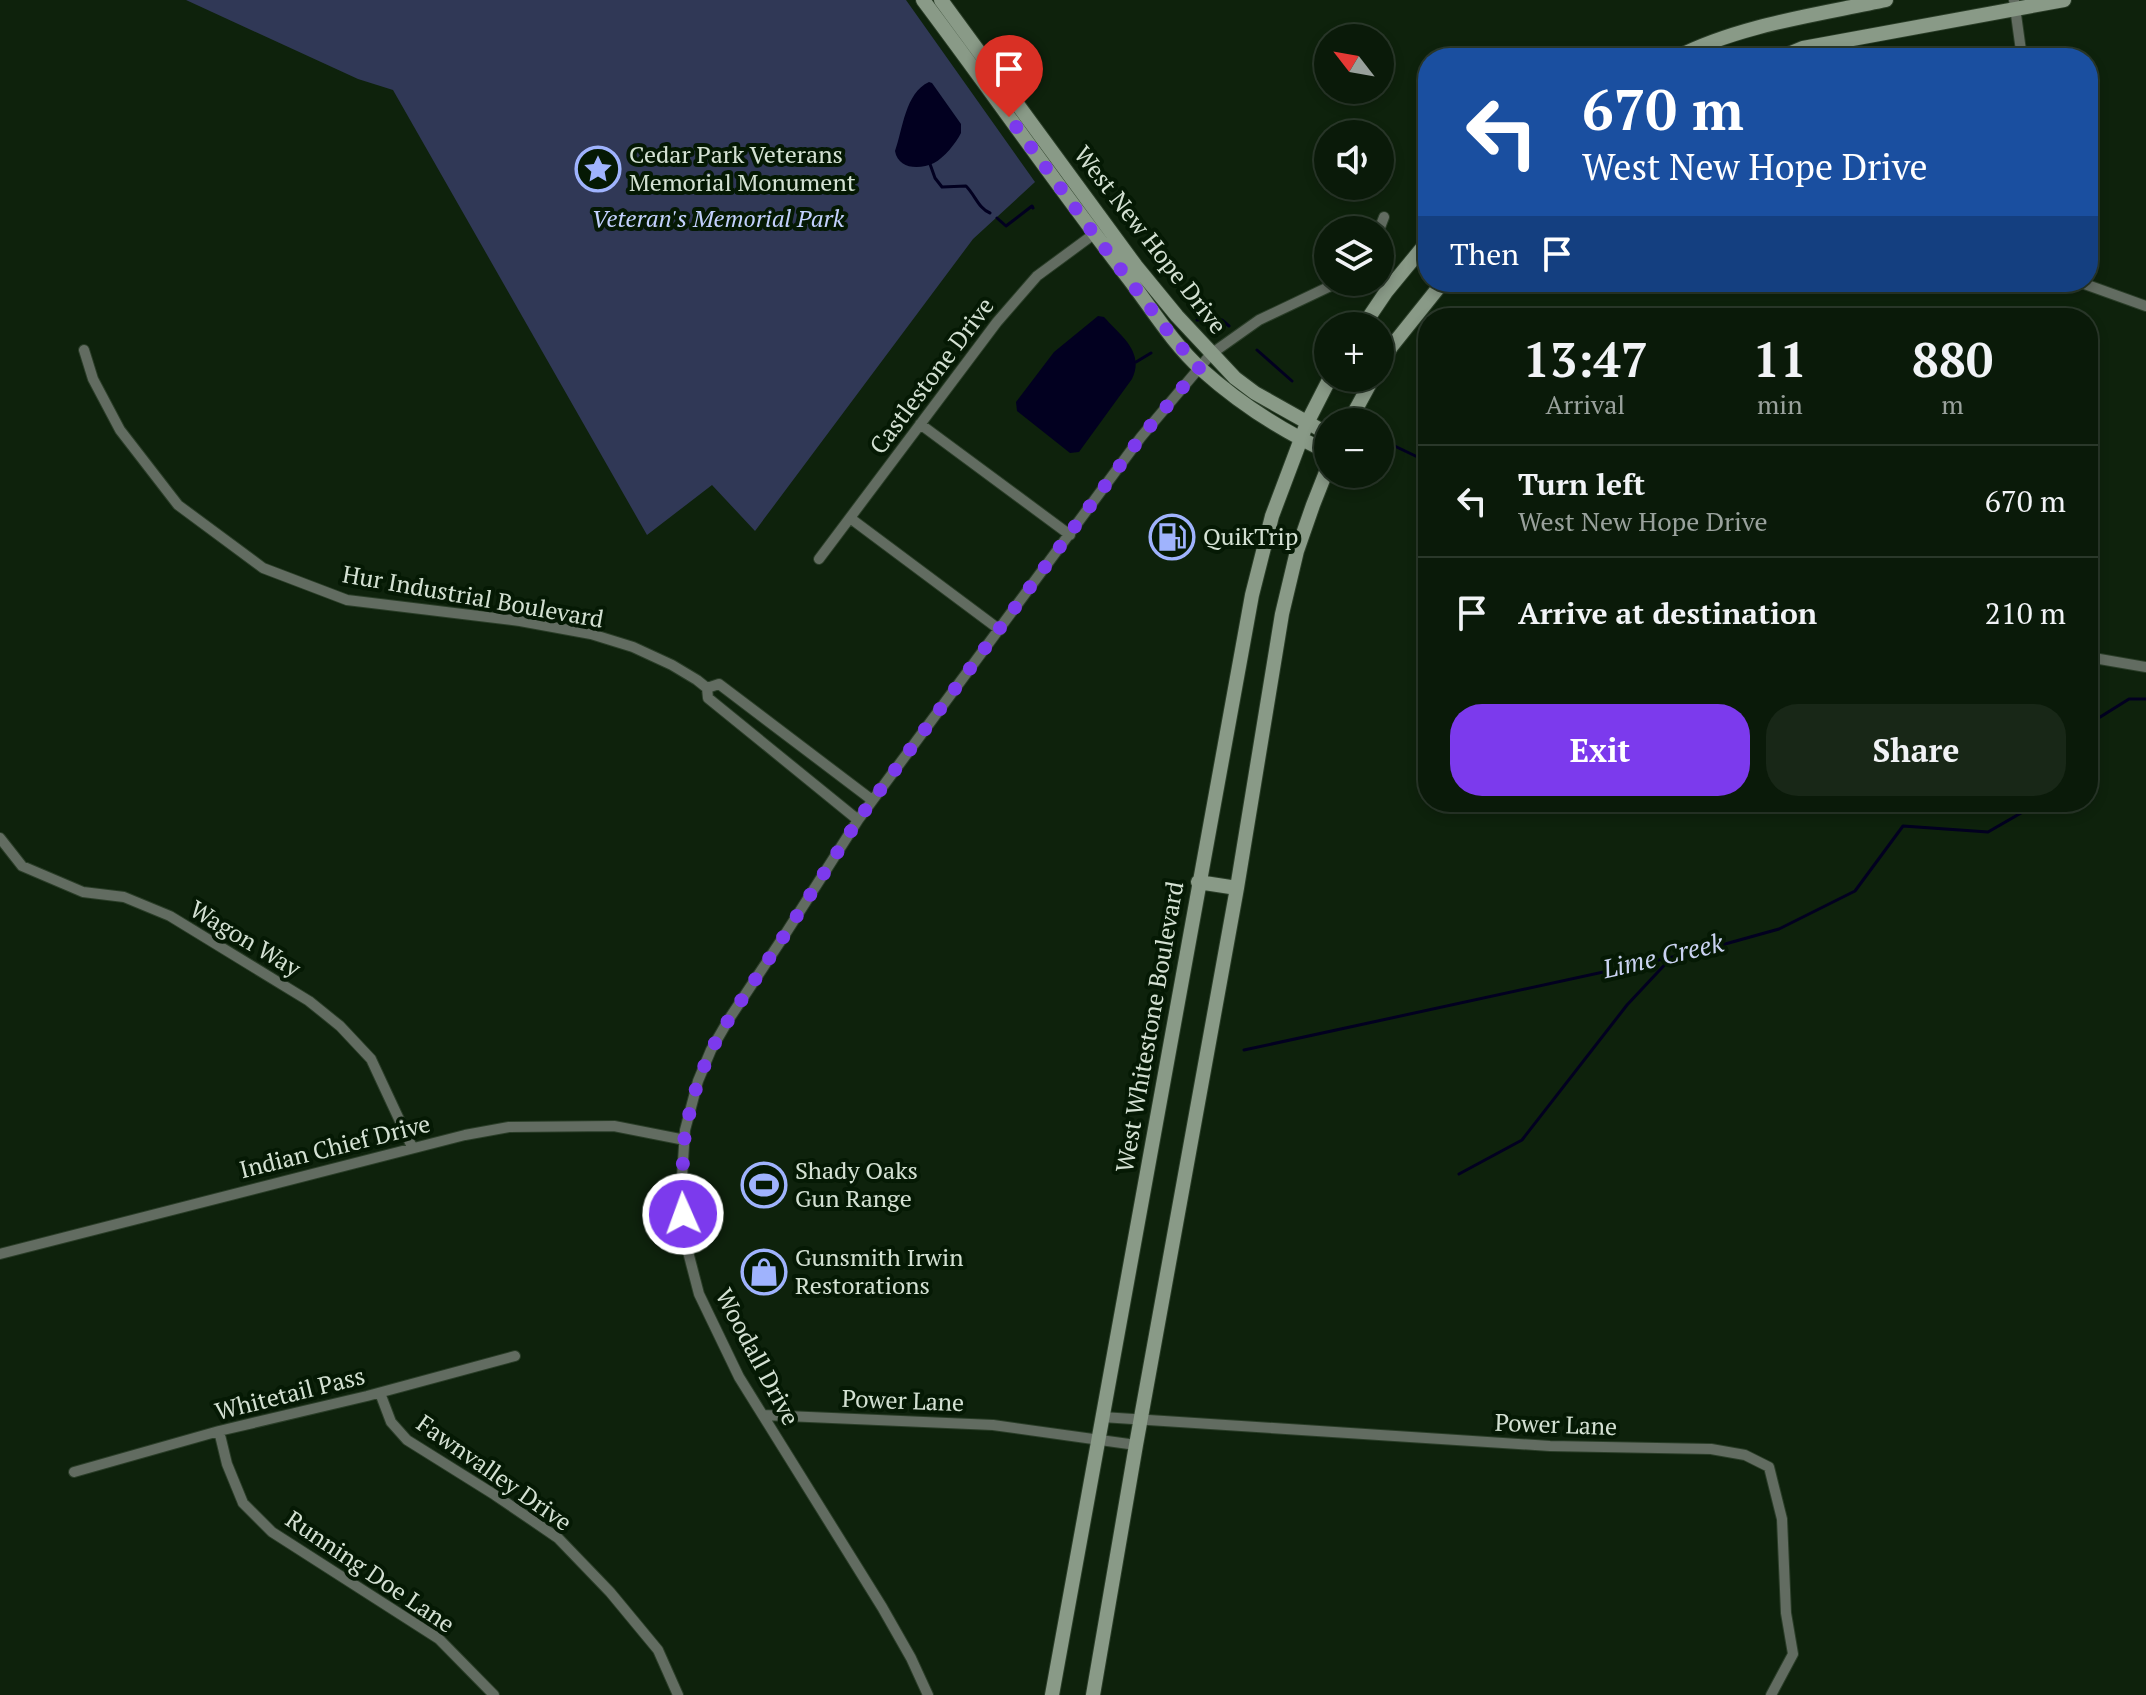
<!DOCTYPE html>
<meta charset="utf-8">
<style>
:root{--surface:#0a1a09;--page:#182717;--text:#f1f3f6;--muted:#99a19c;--line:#2a382a;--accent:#7c3aed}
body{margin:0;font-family:"PT Serif",serif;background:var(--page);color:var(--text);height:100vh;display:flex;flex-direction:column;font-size:30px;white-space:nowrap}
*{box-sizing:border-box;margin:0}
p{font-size:26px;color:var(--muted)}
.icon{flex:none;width:44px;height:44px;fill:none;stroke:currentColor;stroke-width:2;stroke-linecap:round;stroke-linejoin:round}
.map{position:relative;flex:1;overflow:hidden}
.details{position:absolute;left:1418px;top:308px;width:680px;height:504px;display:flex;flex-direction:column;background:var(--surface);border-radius:32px;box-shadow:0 4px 12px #0003,0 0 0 2px var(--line)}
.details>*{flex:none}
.guide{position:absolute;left:1418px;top:48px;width:680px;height:244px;border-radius:32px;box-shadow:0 4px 12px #0003,0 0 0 2px var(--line);background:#1a4fa0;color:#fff;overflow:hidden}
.needle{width:52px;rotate:301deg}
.buttons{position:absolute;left:1314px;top:24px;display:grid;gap:16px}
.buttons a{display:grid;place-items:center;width:80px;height:80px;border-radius:50%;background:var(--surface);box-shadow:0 4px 12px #0003,0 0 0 2px var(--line);font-size:40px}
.pin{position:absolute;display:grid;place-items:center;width:68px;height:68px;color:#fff;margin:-82px -34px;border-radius:50% 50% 50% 0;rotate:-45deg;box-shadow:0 0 8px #0007}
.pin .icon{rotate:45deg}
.me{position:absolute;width:88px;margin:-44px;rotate:358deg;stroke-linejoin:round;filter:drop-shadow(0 0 6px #0008)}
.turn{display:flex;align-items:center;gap:28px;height:168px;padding:0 32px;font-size:36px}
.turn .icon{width:104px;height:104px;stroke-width:2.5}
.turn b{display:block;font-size:56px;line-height:68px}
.then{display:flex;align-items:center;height:76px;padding:0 32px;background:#0003;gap:16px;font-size:30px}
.eta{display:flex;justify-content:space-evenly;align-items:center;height:136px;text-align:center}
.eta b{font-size:48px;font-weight:600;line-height:56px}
.primary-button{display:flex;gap:16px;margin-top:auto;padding:16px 32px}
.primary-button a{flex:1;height:92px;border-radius:32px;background:var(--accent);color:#fff;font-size:32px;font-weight:600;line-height:92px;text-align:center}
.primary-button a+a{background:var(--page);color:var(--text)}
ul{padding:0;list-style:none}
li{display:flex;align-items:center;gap:24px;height:112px;padding:0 32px;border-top:2px solid var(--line)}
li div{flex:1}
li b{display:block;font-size:30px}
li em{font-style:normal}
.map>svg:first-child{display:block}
.green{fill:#303856}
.water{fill:#020020}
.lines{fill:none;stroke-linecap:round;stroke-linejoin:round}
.stream{stroke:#020020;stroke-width:3}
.street-casing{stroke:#2a3d28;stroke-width:12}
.secondary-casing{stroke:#2a3d28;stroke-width:16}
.street{stroke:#626c61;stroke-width:10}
.secondary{stroke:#899a87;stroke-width:14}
.route{stroke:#7c3aed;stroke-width:14;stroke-dasharray:0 25.2}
.labels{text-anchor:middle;stroke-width:8;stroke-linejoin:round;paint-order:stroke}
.poi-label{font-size:24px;fill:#d4e1d3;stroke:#051904;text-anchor:start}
.park-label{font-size:24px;font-style:italic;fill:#c3d1fd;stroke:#051904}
.street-label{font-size:24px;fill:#d4e1d3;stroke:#051904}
.water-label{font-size:26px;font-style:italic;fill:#cad3f1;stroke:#051904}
</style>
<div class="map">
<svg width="2146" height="1695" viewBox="0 0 2146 1695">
<rect width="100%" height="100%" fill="#0e220c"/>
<!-- green -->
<path class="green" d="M 186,0 L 906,0 L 1035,182 L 973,239 L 755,531 L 712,485 L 647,535 L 393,90 L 358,79 Z"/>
<!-- water -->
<path class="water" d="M 929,82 L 932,83 L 961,124 L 961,133 C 956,143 944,158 934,163 C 919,170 898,169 895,151 C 903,129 905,93 929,82 Z
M 1098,316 L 1104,317 C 1121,336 1145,352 1132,379 L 1079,452 L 1070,453 L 1017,411 L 1016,402 L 1054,352 Z"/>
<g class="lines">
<!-- stream -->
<path class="stream" d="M 930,164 L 935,178 L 942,187 L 966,186 C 975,195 979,209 990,213
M 997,218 L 1006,226 L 1032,206 L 1033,208
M 1197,320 L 1222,320 L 1229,326
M 1257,350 L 1292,381
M 1136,362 L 1151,353
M 1380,439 L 1428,462
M 2088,743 L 2097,719 L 2129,699 L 2146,699
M 1244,1050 L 1700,951 L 1779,929 L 1855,891 L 1903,826 L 1988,832 L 2040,802
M 1459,1174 L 1522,1140 L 1627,1005 L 1671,958"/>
<!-- street casing -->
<g class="street-casing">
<path id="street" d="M 2014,0 L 2022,58
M 1379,230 L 1384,217
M 2079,282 L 2146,306
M 84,350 L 93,379 L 120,430 L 178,505 L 263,568 L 347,600 L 520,621 L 591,634 L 633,647 L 672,665 L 697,680 L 707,688 L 708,698 L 858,820
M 920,424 L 1070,535
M 850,518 L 1000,630
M 819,559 L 997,322 L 1037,276 L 1094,234
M 2088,657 L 2146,667
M 707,688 L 719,684 L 872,800
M 0,838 L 22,866 L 83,892 L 124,897 L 170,916 L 309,1001 L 340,1026 L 371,1059 L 412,1147
M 0,1254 L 465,1135 L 509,1127 L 614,1126 L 685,1140
M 380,1393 L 391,1422 L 407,1440 L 495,1495 L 558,1538 L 610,1592 L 658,1650 L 678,1695
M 763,1415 L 993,1425 L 1136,1445
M 1102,1417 L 1550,1446 L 1711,1449 L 1745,1455 L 1769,1467 L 1782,1519 L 1786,1613 L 1793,1654 L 1771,1695
M 219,1431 L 227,1464 L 243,1503 L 272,1532 L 439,1639 L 494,1695
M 74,1472 L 219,1431 L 367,1396 L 515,1356
M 928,1695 L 911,1658 L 882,1607 L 739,1377 L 699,1294 L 687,1248 L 681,1193 L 685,1130 L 698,1081 L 711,1050 L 729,1019 L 784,936 L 858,820 L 1141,437 L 1211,354 L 1259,320 L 1339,282"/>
</g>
<!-- secondary casing -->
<g class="secondary-casing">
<path id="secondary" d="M 923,0 C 992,92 1058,187 1129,279 C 1152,309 1173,344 1201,369 C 1239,403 1282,431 1328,452
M 941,0 L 1136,266 L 1177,316 L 1235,378 L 1255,393 L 1328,434
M 1675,58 C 1739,25 1816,15 1886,0
M 1779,58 L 1803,48 L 1825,44 L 2064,0
M 1363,326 L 1386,292 L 1428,241
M 1380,366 L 1391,347 L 1443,282
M 1349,422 L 1373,378
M 1198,882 L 1237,888
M 1052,1695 L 1252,595 L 1272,516 L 1307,423 L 1330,378
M 1093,1695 L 1136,1445 L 1237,888 L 1282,614 L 1297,551 L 1313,505 L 1328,467"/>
</g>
<!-- street -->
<use href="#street" class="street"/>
<!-- secondary -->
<use href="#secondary" class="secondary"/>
</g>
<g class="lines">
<!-- route -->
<path class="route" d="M 683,1214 L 681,1193 L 685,1130 L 698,1081 L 711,1050 L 729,1019 L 784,936 L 858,820 L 1141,437 L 1199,368 L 1170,334 L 1094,234 L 1009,117"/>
</g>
<!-- icons -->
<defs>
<g id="sight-ring" transform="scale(2.3)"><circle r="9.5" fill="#051904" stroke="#9fb3fd" stroke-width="1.5"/><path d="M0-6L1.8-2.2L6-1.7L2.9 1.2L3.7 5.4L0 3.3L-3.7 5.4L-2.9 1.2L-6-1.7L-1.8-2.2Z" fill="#9fb3fd"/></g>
<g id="fuel-ring" transform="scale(2.3)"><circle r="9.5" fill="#051904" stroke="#9fb3fd" stroke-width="1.5"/><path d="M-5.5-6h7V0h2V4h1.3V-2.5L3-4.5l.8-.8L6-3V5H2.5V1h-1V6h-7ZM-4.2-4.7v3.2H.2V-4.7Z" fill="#9fb3fd"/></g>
<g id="stadium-ring" transform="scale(2.3)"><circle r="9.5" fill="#051904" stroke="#9fb3fd" stroke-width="1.5"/><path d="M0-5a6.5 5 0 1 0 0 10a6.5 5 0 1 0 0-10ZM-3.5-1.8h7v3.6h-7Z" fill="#9fb3fd"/></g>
<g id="shop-ring" transform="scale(2.3)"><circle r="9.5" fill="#051904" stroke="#9fb3fd" stroke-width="1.5"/><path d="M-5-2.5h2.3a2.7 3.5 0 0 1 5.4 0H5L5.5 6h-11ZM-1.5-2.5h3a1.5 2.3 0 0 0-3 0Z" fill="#9fb3fd"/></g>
</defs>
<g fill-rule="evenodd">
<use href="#sight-ring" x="598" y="169"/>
<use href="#fuel-ring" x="1172" y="537"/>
<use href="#stadium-ring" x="764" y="1185"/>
<use href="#shop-ring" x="764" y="1272"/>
</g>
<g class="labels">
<!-- poi labels -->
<g class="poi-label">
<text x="629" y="163">Cedar Park Veterans<tspan x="629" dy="28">Memorial Monument</tspan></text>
<text x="1203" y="545">QuikTrip</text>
<text x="795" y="1179">Shady Oaks<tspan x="795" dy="28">Gun Range</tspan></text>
<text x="795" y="1266">Gunsmith Irwin<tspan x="795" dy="28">Restorations</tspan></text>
</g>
<!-- park labels -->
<g class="park-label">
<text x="718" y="227">Veteran's Memorial Park</text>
</g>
<!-- street labels -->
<g class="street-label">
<text transform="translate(1150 240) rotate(52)" y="8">West New Hope Drive</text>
<text transform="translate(932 376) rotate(-53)" y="8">Castlestone Drive</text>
<text transform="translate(473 597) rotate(10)" y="8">Hur Industrial Boulevard</text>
<text transform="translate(245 939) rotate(31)" y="8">Wagon Way</text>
<text transform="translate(1150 1027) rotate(-80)" y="8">West Whitestone Boulevard</text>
<text transform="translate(335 1147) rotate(-14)" y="8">Indian Chief Drive</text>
<text transform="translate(757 1357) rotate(62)" y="8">Woodall Drive</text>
<text transform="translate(290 1394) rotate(-14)" y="8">Whitetail Pass</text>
<text transform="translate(903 1401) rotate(2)" y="8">Power Lane</text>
<text transform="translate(1556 1425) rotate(2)" y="8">Power Lane</text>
<text transform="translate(494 1473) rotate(35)" y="8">Fawnvalley Drive</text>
<text transform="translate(370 1572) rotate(34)" y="8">Running Doe Lane</text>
</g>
<!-- water labels -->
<g class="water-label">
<text transform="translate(1663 956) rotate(-13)" y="9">Lime Creek</text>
</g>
</g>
</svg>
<div class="buttons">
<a><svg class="needle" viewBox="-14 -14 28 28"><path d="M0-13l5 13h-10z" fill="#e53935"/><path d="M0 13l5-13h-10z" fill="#99a19c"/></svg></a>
<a><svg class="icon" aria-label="sound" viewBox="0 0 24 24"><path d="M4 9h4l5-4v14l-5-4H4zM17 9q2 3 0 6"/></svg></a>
<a><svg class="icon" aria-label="layers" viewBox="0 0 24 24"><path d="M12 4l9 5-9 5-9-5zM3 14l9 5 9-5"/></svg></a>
<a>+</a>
<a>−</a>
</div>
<div class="pin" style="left:1009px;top:117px;background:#d93025"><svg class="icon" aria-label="arrive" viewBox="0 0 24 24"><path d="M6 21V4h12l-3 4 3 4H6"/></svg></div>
<svg class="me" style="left:683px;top:1214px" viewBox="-20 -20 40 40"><circle r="17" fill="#7c3aed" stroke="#fff" stroke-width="3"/><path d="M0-11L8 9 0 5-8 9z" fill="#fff"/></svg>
<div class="guide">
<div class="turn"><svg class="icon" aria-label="left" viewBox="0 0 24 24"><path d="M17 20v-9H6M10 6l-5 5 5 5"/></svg><div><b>670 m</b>West New Hope Drive</div></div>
<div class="then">Then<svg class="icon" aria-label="arrive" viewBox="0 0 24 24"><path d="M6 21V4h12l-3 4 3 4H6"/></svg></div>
</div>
<section class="details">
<div class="eta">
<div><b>13:47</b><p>Arrival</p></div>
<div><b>11</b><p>min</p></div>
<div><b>880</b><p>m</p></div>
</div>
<ul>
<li><svg class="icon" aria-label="left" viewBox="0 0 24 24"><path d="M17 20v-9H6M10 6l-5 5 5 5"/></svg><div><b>Turn left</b><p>West New Hope Drive</p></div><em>670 m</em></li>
<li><svg class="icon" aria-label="arrive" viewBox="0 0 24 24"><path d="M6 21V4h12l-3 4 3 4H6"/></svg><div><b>Arrive at destination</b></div><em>210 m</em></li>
</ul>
<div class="primary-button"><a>Exit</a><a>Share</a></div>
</section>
</div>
